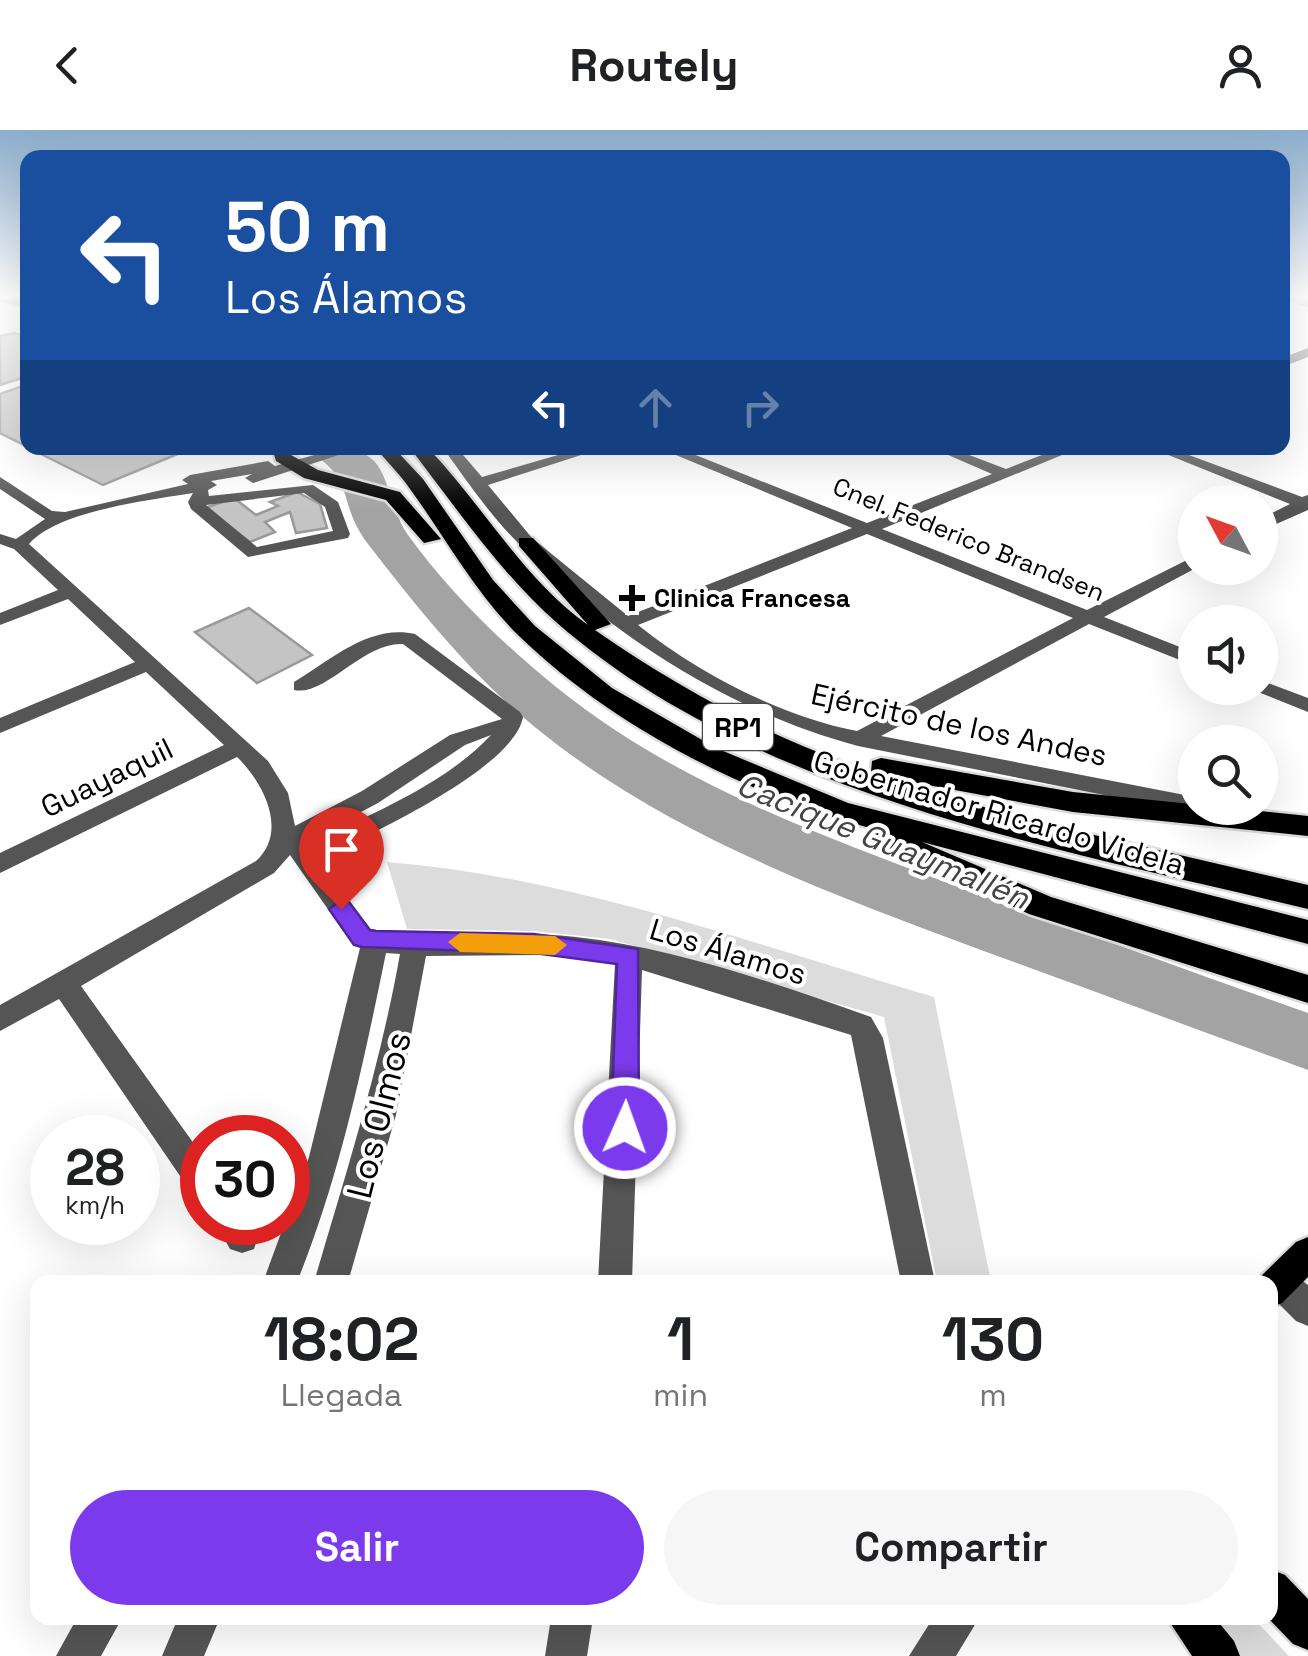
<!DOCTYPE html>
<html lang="es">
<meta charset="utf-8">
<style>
:root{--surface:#fff;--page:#f6f6f6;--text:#202124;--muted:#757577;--accent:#7c3aed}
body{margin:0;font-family:"Space Grotesk",sans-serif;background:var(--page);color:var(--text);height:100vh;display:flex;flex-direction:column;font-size:38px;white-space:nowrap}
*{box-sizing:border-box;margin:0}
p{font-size:32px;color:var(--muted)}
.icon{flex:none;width:55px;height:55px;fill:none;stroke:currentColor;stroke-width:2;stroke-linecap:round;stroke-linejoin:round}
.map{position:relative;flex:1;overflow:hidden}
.details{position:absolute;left:30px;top:1145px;width:1248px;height:350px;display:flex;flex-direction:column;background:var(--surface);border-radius:20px;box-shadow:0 10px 40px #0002}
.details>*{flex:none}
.top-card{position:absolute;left:20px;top:20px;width:1270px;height:305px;border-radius:20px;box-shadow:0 10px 40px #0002;background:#1a4fa0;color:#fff;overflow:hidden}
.needle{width:65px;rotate:311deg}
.buttons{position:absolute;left:1178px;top:355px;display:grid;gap:20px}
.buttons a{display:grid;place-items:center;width:100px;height:100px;border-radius:50%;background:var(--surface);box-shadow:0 10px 40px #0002;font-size:50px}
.speed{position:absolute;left:30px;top:985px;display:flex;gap:20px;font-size:50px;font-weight:700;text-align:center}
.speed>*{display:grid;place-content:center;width:130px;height:130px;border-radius:50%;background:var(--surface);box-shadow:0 10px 40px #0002;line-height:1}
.speed small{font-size:25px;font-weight:400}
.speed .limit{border:15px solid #d22;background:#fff;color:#111}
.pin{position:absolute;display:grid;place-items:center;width:85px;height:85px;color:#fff;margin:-102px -42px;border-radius:50% 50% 50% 0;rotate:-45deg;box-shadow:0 0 10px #0007}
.pin .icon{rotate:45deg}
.me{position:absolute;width:110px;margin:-55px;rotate:2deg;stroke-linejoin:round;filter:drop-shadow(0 0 8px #0008)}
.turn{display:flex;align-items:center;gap:35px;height:210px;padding:0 40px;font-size:45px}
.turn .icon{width:130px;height:130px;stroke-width:2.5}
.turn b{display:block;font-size:70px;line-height:85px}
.lanes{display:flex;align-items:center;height:95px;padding:0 40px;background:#0003;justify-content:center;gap:50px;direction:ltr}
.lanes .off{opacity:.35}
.eta{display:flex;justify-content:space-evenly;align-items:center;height:170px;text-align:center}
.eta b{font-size:60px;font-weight:600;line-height:70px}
.primary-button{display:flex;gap:20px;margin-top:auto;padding:20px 40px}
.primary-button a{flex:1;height:115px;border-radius:60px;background:var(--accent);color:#fff;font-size:40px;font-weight:600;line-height:115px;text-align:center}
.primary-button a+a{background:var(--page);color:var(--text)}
header{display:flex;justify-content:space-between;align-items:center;height:130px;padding:0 40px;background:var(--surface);font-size:45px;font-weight:600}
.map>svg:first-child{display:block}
.green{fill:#dcdcdc}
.water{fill:#a3a3a3}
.building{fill:#c4c4c4;stroke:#999;stroke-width:2.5}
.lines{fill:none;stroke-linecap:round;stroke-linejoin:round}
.major-casing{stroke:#dbdbdb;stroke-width:5}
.highway-casing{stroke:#dbdbdb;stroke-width:5}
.minor{fill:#555;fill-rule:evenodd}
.major{fill:#000;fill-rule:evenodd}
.highway{fill:#000;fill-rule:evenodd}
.route{fill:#7c3aed;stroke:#51269a;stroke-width:2.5}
.slow{fill:#f59e0b}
.poi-dot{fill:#000;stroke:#fff;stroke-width:4}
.labels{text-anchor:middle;stroke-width:8;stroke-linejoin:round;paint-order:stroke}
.far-street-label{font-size:25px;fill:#000;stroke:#fff}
.far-poi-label{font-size:25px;font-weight:bold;fill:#000;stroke:#fff;text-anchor:start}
.shield{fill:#fff;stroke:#4c4c4c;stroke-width:2.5}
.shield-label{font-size:28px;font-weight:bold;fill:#000}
.street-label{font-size:30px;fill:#000;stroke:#fff}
.water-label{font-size:32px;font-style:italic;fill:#444;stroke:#fff}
.near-street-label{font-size:35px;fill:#000;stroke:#fff}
</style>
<header><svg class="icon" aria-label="back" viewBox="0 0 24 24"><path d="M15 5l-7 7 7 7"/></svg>Routely<svg class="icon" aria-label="person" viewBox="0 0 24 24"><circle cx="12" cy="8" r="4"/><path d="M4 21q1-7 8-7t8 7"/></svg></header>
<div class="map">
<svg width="1308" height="1526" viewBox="0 0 1308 1526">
<rect width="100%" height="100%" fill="#fff"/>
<!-- green -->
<path class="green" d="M 387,732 C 574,747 755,815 934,867 L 991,1152 L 937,1152 L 884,887 L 610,809 L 533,801 L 407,799 Z
M 1212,1488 L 1253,1488 L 1289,1526 L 1242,1526 Z"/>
<!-- water -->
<path class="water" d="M 303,318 C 328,318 354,312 374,331 C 389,346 392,383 408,405 C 448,461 503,514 556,557 C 674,652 812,702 953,755 C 1071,798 1189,841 1308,883 L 1308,940 C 1199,900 1090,860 981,820 C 826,762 666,704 536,598 C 472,546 418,479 368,414 C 335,371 359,349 303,318 Z"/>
<!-- building -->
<path class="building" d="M 14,203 L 28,207 L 28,246 L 0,255 L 0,206 Z
M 28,254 L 28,317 L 0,303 L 0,264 Z
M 29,318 L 192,318 L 103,355 Z
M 297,362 L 320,374 L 327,398 L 296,403 L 290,382 L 265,392 L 275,402 L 250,412 L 205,378 L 234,368 L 256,385 L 278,376 L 270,372 Z
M 249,478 L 312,525 L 257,553 L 195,502 Z"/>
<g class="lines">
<!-- major casing -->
<g class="major-casing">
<path id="major" d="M 1308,1107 L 1308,1147 L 1282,1173 L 1270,1178 L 1270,1152 L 1256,1152 L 1258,1149 L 1296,1112 Z
M 1270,1439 L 1285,1445 L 1308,1469 L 1308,1520 L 1293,1514 L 1268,1488 Z
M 1167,1488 L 1215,1488 L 1234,1511 L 1240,1526 L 1192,1526 Z"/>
</g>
<!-- highway casing -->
<g class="highway-casing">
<path id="highway" d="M 0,166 L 28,170 L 28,178 L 0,171 Z
M 272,318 L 290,318 L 291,325 L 318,340 L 400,362 L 441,409 L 424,413 L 386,370 L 304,348 L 276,331 Z
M 376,318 L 394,318 L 423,349 L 493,450 L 535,496 L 612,558 L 716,618 L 848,673 L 1308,790 L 1308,814 L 922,712 L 1051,767 L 1308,845 L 1308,873 L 1029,784 L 877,714 L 873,707 L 877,700 C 749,666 614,598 519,506 C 474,462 446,408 410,359 C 400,344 387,332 376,318 Z
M 410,318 L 428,318 C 483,375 523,449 588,495 L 519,416 L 519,408 L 533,408 L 611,494 L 595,500 C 681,560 771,608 871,642 L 872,631 L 881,628 L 1073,662 L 1308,686 L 1308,706 L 1073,682 L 885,647 L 1017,687 L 1308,755 L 1308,779 C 1057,718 756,667 556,492 C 502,445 454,375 410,318 Z"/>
</g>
<!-- minor -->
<path class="minor" d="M 1282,166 L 1308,170 L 1308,177 L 1282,169 Z
M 1308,218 L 1308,227 L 1282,237 L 1282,228 Z
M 339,318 L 360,318 L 253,353 L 245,348 L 252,344 L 211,351 L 217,355 L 208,360 L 209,366 L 313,355 L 338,372 L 350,404 L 348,408 L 248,427 L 191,379 L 188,372 L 193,363 C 150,370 57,381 29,414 L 268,631 L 288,663 L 295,696 L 362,661 L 450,605 L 502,589 L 403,514 C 363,512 325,567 294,560 L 294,552 C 331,530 369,494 415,504 L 520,582 L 523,587 C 514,639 365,707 319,729 L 370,799 C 438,811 507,799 576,807 C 676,818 777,854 871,887 L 883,908 L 935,1152 L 901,1152 L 851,905 L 642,840 L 632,1152 L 598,1152 L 615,834 L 549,825 L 426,826 L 396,985 L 348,1152 L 314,1152 C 346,1043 380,937 400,824 L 386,823 C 363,935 340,1046 297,1152 L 263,1152 L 309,1027 L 360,818 L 353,815 L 290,725 L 274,743 L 81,856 L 202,1025 L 202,1066 L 191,1062 L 59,869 L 0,901 L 0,875 L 256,731 C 289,701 263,652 237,627 L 0,743 L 0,723 L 224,615 L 146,542 L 0,603 L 0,588 L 135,532 L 68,469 L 0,495 L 0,483 L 58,460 L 14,419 L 0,414 L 0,404 L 16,409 L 45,389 L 0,359 L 0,347 L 52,381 L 65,382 L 188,354 L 182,350 L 190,345 L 268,331 L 275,336 ZM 304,363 L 325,377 L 333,401 L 257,417 L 206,375 ZM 491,605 C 446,653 378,681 319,709 L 306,711 L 378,673 L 465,615 Z
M 443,318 L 457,318 L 482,347 L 582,318 L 603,318 L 488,355 L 532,408 L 628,486 L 852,398 L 659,318 L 678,318 L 867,393 L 992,344 L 932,318 L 951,318 L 1006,339 L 1060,318 L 1079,318 L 882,399 L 1087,480 L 1195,426 L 1196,438 L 1104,487 L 1195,523 L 1195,536 L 1089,494 L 881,606 L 1195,667 L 1195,678 L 1205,678 L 1195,683 L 858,616 C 729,581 618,509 522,417 C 491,387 467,351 443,318 ZM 867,404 L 1073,488 L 857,601 C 780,586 698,543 638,495 Z
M 1151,318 L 1170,318 L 1302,367 L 1308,365 L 1308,380 L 1260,401 L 1260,389 L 1290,374 Z
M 1260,550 L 1308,568 L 1308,582 L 1253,560 L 1251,558 L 1260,558 Z
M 215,1092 L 251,1092 L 258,1107 L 254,1119 L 242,1123 L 230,1119 Z
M 1281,1135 L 1308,1155 L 1308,1196 L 1296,1191 L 1270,1165 L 1270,1152 L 1264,1152 L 1269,1140 Z
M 77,1488 L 122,1488 L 101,1526 L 56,1526 Z
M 178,1488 L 220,1488 L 204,1526 L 162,1526 Z
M 551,1488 L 593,1488 L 587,1526 L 545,1526 Z
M 933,1488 L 979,1488 L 956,1526 L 909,1526 Z"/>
<!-- major -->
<use href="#major" class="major"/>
<!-- highway -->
<use href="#highway" class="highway"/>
</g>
<!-- sky -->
<linearGradient id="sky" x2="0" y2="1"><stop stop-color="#8cadcc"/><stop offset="0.44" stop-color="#fff"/><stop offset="1" stop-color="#fff" stop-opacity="0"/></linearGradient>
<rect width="1308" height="380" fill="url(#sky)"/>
<!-- route -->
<path class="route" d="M 341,770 L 349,772 L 370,800 L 376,801 L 534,804 L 638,819 L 639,998 L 635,1007 L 625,1011 L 615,1007 L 611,998 L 617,834 L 534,823 L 362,817 L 354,815 L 329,779 Z"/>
<!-- slow -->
<path class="slow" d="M 460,803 L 555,806 L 567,815 L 555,825 L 460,822 L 448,812 Z"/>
<!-- markers -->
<path class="poi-dot" d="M627 453h10v10h10v10h-10v10h-10v-10h-10v-10h10z"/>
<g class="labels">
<!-- far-street labels -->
<g class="far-street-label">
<text transform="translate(969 409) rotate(22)" y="9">Cnel. Federico Brandsen</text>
</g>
<!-- far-poi labels -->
<g class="far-poi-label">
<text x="654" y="477">Clinica Francesa</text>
</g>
<!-- shield labels -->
<rect class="shield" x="703" y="574" width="70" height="46" rx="8"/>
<g class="shield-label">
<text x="738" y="607">RP1</text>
</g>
<!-- street labels -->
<g class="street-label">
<text transform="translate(959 595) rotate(12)" y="10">Ejército de los Andes</text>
<text transform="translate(107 648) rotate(-26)" y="10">Guayaquil</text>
<text transform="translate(999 683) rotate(16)" y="10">Gobernador Ricardo Videla</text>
<text transform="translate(728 822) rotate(17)" y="10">Los Álamos</text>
</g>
<!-- water labels -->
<g class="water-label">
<text transform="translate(883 711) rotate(22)" y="11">Cacique Guaymallén</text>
</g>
<!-- near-street labels -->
<g class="near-street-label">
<text transform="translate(379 985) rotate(-76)" y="12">Los Olmos</text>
</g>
</g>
</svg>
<div class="buttons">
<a><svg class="needle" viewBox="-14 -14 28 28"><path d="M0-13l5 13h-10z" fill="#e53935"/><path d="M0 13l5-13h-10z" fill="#757577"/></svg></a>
<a><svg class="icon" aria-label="sound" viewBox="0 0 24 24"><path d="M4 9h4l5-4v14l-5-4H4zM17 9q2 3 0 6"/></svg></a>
<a><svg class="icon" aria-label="search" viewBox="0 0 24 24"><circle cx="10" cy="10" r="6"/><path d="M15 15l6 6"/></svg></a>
</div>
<div class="speed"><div>28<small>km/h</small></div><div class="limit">30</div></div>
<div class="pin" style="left:341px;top:779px;background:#d93025"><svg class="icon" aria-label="arrive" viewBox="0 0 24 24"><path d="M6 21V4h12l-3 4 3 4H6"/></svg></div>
<svg class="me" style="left:625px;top:998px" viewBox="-20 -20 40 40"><circle r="17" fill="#7c3aed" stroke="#fff" stroke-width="3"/><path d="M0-11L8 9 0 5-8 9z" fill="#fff"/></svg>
<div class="top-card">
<div class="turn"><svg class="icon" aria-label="left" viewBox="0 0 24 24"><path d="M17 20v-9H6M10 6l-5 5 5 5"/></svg><div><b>50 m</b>Los Álamos</div></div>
<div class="lanes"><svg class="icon" aria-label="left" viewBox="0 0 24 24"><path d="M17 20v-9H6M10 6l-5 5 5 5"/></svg><svg class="icon off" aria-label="ahead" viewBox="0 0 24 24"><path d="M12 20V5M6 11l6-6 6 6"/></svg><svg class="icon off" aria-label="right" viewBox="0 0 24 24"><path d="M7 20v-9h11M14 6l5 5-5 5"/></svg></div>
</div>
<section class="details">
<div class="eta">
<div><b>18:02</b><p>Llegada</p></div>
<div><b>1</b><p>min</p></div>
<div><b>130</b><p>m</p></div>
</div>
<div class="primary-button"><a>Salir</a><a>Compartir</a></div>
</section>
</div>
